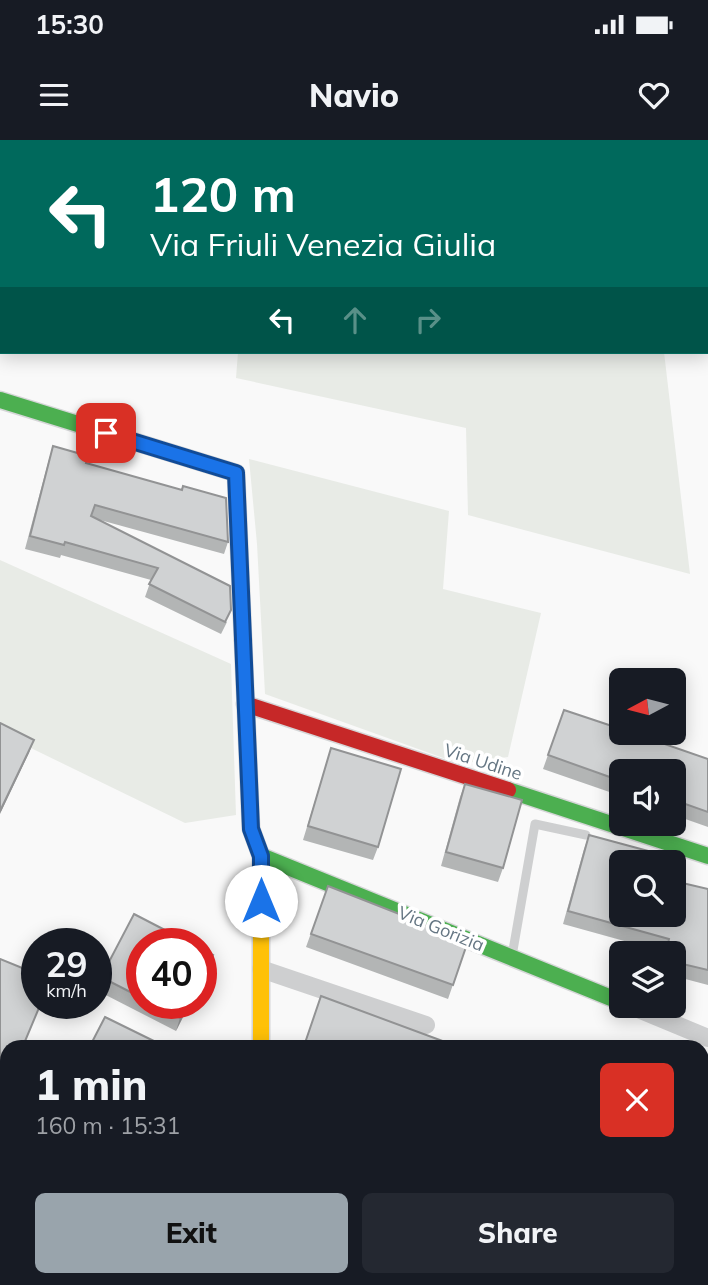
<!DOCTYPE html>
<meta charset="utf-8">
<style>
:root{--surface:#171b24;--page:#242831;--text:#f1f3f6;--muted:#9ea1a6;--accent:#99a4ac}
body{margin:0;font-family:Mulish,sans-serif;background:var(--page);color:var(--text);height:100vh;display:flex;flex-direction:column;font-size:26px;white-space:nowrap}
*{box-sizing:border-box;margin:0}
p{font-size:23px;color:var(--muted)}
.icon{flex:none;width:38px;height:38px;fill:none;stroke:currentColor;stroke-width:2;stroke-linecap:round;stroke-linejoin:round}
.map{position:relative;flex:1;overflow:hidden}
.sheet{position:absolute;left:0px;top:900px;width:709px;height:247px;display:flex;flex-direction:column;background:var(--surface);border-radius:21px 21px 0 0;box-shadow:0 4px 18px #0003}
.sheet>*{flex:none}
.guide{position:absolute;left:0px;top:0px;width:709px;height:214px;box-shadow:0 4px 18px #0003;background:#00695c;color:#fff;overflow:hidden}
.needle{width:46px;rotate:263deg}
.controls{position:absolute;left:609px;top:528px;display:grid;gap:14px}
.controls a{display:grid;place-items:center;width:77px;height:77px;border-radius:10px;background:var(--surface);box-shadow:0 4px 18px #0003;font-size:35px}
.speed{position:absolute;left:21px;top:788px;display:flex;gap:14px;font-size:35px;font-weight:700;text-align:center}
.speed>*{display:grid;place-content:center;width:91px;height:91px;border-radius:50%;background:var(--surface);box-shadow:0 4px 18px #0003;line-height:1}
.speed small{font-size:18px;font-weight:400}
.speed .limit{border:10px solid #d22;background:#fff;color:#111}
.pin{position:absolute;display:grid;place-items:center;width:60px;height:60px;color:#fff;margin:-30px;border-radius:14px;box-shadow:0 4px 10px #0006}
.me{position:absolute;width:77px;margin:-38px;rotate:0deg;stroke-linejoin:round;filter:drop-shadow(0 0 5px #0008)}
.turn{display:flex;align-items:center;gap:24px;height:147px;padding:0 35px;font-size:32px}
.turn .icon{width:91px;height:91px;stroke-width:2.5}
.turn b{display:block;font-size:49px;line-height:60px}
.lanes{display:flex;align-items:center;height:66px;padding:0 35px;background:#0003;justify-content:center;gap:35px;direction:ltr}
.lanes .off{opacity:.35}
.round{display:grid;place-items:center;flex:none;width:74px;height:74px;border-radius:10px;background:var(--page)}
.summary{display:flex;align-items:center;justify-content:space-between;height:119px;padding:0 35px}
h1{font-size:42px;font-weight:800;line-height:52px}
.cta{display:flex;gap:14px;margin-top:auto;padding:14px 35px}
.cta a{flex:1;height:80px;border-radius:10px;background:var(--accent);color:#111;font-size:28px;font-weight:800;line-height:80px;text-align:center}
.cta a+a{background:var(--page);color:var(--text)}
.status{display:flex;justify-content:space-between;align-items:center;height:49px;padding:0 35px;background:var(--surface);direction:ltr}
.status svg{height:19px;fill:currentColor}
header{display:flex;justify-content:space-between;align-items:center;height:91px;padding:0 35px;background:var(--surface);font-size:32px;font-weight:800}
.map>svg:first-child{display:block}
.green{fill:#e8ebe6}
.lines{fill:none;stroke-linecap:round;stroke-linejoin:round}
.fast-casing{stroke:#d5d6d7;stroke-width:19}
.slow-casing{stroke:#d5d6d7;stroke-width:19}
.jam-casing{stroke:#d5d6d7;stroke-width:19}
.lane{stroke:#cecfd0;stroke-width:9}
.street{stroke:#cecfd0;stroke-width:18}
.fast{stroke:#4caf50;stroke-width:16}
.slow{stroke:#ffc107;stroke-width:16}
.jam{stroke:#c62828;stroke-width:16}
.wall{fill:#b3b5b5}
.shaded-wall{fill:#929394}
.building{fill:#d0d2d3;stroke:#929394;stroke-width:2}
.route-casing{stroke:#114b97;stroke-width:18}
.route{stroke:#1a73e8;stroke-width:12}
.labels{text-anchor:middle;stroke-width:7;stroke-linejoin:round;paint-order:stroke}
.street-label{font-size:18px;fill:#657683;stroke:#fff}
</style>
<div class="status"><b>15:30</b><svg viewBox="0 0 49 12"><path d="M0 12V9h3v3zM5 12V6h3v6zM10 12V3h3v9zM15 12V0h3v12zM26 1h20v11H26zM47 4h2v5h-2z"/></svg></div>
<header><svg class="icon" aria-label="menu" viewBox="0 0 24 24"><path d="M4 6h16M4 12h16M4 18h16"/></svg>Navio<svg class="icon" aria-label="heart" viewBox="0 0 24 24"><path d="M12 20l-8-8c-3-5 5-10 8-4 3-6 11-1 8 4z"/></svg></header>
<div class="map">
<svg width="708" height="1145" viewBox="0 0 708 1145">
<rect width="100%" height="100%" fill="#f9f9f9"/>
<!-- green -->
<path class="green" d="M 238,212 L 664,212 L 690,434 L 468,375 L 466,288 L 236,238 Z
M 249,319 L 449,371 L 443,449 L 541,473 L 508,617 L 460,624 L 265,554 L 257,404 Z
M 0,420 L 231,524 L 236,675 L 185,683 L 0,593 Z"/>
<g class="lines">
<!-- fast casing -->
<g class="fast-casing">
<path id="fast" d="M 0,260 L 236,333 L 243,500
M 508,650 L 708,716
M 261,716 L 621,862
M 0,1004 L 7,1008"/>
</g>
<!-- slow casing -->
<g class="slow-casing">
<path id="slow" d="M 243,500 L 251,689 L 261,716 L 261,906
M 269,1139 L 280,1145"/>
</g>
<!-- jam casing -->
<g class="jam-casing">
<path id="jam" d="M 245,564 L 508,650"/>
</g>
<!-- lane -->
<path class="lane" d="M 512,816 L 535,684 L 586,695
M 353,1145 L 353,1139"/>
<!-- street -->
<path class="street" d="M 261,829 L 426,885
M 631,866 L 708,898
M 702,1064 L 708,1021
M 118,1145 L 119,1139
M 690,1145 L 691,1139"/>
<!-- fast -->
<use href="#fast" class="fast"/>
<!-- slow -->
<use href="#slow" class="slow"/>
<!-- jam -->
<use href="#jam" class="jam"/>
</g>
<!-- wall -->
<path class="wall" d="M 53,306 L 228,402 L 224,414 L 100,380 L 227,482 L 221,494 L 145,457 L 151,440 L 61,415 L 60,418 L 25,409 L 49,319 Z
M 564,570 L 708,619 L 708,687 L 674,675 L 674,632 L 621,632 L 621,656 L 543,629 Z
M 331,608 L 378,707 L 373,720 L 303,700 Z
M 465,644 L 503,728 L 498,742 L 441,726 L 460,657 Z
M 589,695 L 621,775 L 708,749 L 708,845 L 674,836 L 674,814 L 664,814 L 664,812 L 563,784 L 584,709 Z
M 328,746 L 468,801 L 448,859 L 306,807 Z
M 142,803 L 142,863 L 190,863 L 176,891 L 96,850 L 101,837 Z
M 0,819 L 7,906 L 7,934 L 0,931 Z
M 321,856 L 456,906 L 304,906 Z
M 369,1139 L 436,1139 L 436,1145 L 369,1145 Z"/>
<!-- shaded-wall -->
<path class="shaded-wall" d="M 34,600 L 29,613 L 0,674 L 0,671 Z
M 213,815 L 208,829 L 201,841 L 201,837 Z
M 188,863 L 190,863 L 176,891 L 180,878 Z"/>
<!-- building -->
<path class="building" d="M 53,306 L 88,316 L 86,323 L 182,350 L 183,346 L 226,358 L 228,402 L 95,365 L 91,376 L 230,446 L 231,470 L 225,482 L 149,444 L 158,428 L 65,402 L 64,405 L 30,396 Z
M 564,570 L 621,589 L 621,593 L 633,593 L 708,619 L 708,672 L 674,660 L 674,632 L 621,632 L 621,641 L 548,615 Z
M 0,583 L 34,600 L 0,671 Z
M 331,608 L 401,629 L 378,707 L 308,686 Z
M 465,644 L 522,660 L 503,728 L 446,712 Z
M 589,695 L 663,715 L 661,723 L 621,723 L 621,775 L 674,775 L 674,741 L 708,749 L 708,830 L 674,822 L 674,814 L 666,814 L 669,799 L 568,771 Z
M 328,746 L 468,801 L 453,845 L 311,794 Z
M 134,774 L 190,803 L 142,803 L 142,858 L 101,837 Z
M 201,809 L 213,815 L 201,837 Z
M 0,819 L 37,834 L 37,863 L 41,863 L 23,906 L 7,906 L 7,923 L 0,920 Z
M 321,856 L 456,906 L 317,906 L 305,903 Z
M 152,863 L 188,863 L 180,878 Z
M 105,877 L 164,906 L 90,906 Z
M 47,1139 L 87,1139 L 86,1145 L 46,1145 Z
M 139,1139 L 190,1139 L 188,1145 L 137,1145 Z
M 372,1139 L 436,1139 L 436,1145 L 375,1145 L 372,1144 Z
M 458,1139 L 598,1139 L 597,1145 L 457,1145 Z
M 705,1139 L 708,1139 L 708,1145 L 704,1145 Z"/>
<g class="lines">
<!-- route casing -->
<g class="route-casing">
<path id="route" d="M 106,293 L 236,333 L 251,689 L 261,716 L 261,761"/>
</g>
<!-- route -->
<use href="#route" class="route"/>
</g>
<g class="labels">
<!-- street labels -->
<g class="street-label">
<text transform="translate(483 622) rotate(18)" y="6">Via Udine</text>
<text transform="translate(441 789) rotate(22)" y="6">Via Gorizia</text>
</g>
</g>
</svg>
<div class="controls">
<a><svg class="needle" viewBox="-14 -14 28 28"><path d="M0-13l5 13h-10z" fill="#e53935"/><path d="M0 13l5-13h-10z" fill="#9ea1a6"/></svg></a>
<a><svg class="icon" aria-label="sound" viewBox="0 0 24 24"><path d="M4 9h4l5-4v14l-5-4H4zM17 9q2 3 0 6"/></svg></a>
<a><svg class="icon" aria-label="search" viewBox="0 0 24 24"><circle cx="10" cy="10" r="6"/><path d="M15 15l6 6"/></svg></a>
<a><svg class="icon" aria-label="layers" viewBox="0 0 24 24"><path d="M12 4l9 5-9 5-9-5zM3 14l9 5 9-5"/></svg></a>
</div>
<div class="speed"><div>29<small>km/h</small></div><div class="limit">40</div></div>
<div class="pin" style="left:106px;top:293px;background:#d93025"><svg class="icon" aria-label="arrive" viewBox="0 0 24 24"><path d="M6 21V4h12l-3 4 3 4H6"/></svg></div>
<svg class="me" style="left:261px;top:761px" viewBox="-20 -20 40 40"><circle r="19" fill="#fff"/><path d="M0-13L10 11 0 6-10 11z" fill="#1a73e8"/></svg>
<div class="guide">
<div class="turn"><svg class="icon" aria-label="left" viewBox="0 0 24 24"><path d="M17 20v-9H6M10 6l-5 5 5 5"/></svg><div><b>120 m</b>Via Friuli Venezia Giulia</div></div>
<div class="lanes"><svg class="icon" aria-label="left" viewBox="0 0 24 24"><path d="M17 20v-9H6M10 6l-5 5 5 5"/></svg><svg class="icon off" aria-label="ahead" viewBox="0 0 24 24"><path d="M12 20V5M6 11l6-6 6 6"/></svg><svg class="icon off" aria-label="right" viewBox="0 0 24 24"><path d="M7 20v-9h11M14 6l5 5-5 5"/></svg></div>
</div>
<section class="sheet">
<div class="summary"><div><h1>1 min</h1><p>160 m · 15:31</p></div><a class="round" style="background:#d93025;color:#fff"><svg class="icon" aria-label="close" viewBox="0 0 24 24"><path d="M6 6l12 12M18 6L6 18"/></svg></a></div>
<div class="cta"><a>Exit</a><a>Share</a></div>
</section>
</div>
